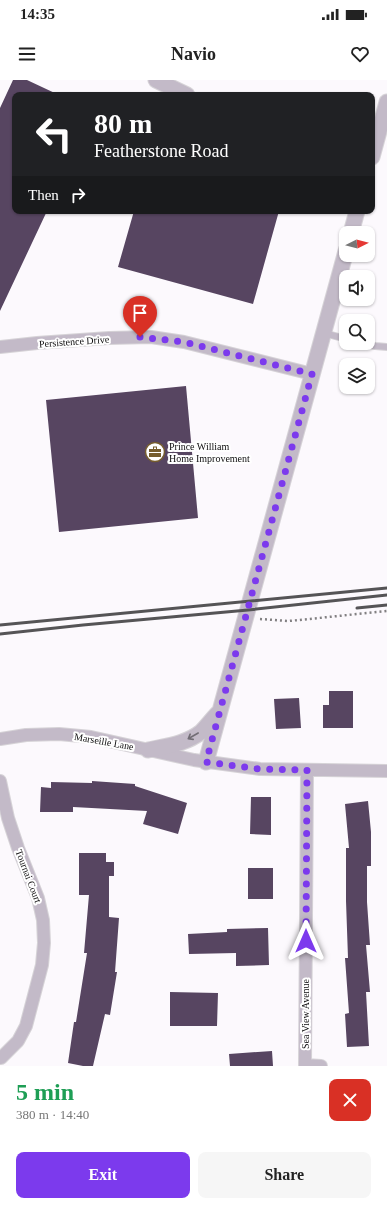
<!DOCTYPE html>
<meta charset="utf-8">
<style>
:root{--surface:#fff;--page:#f6f6f6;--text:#222;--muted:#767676;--accent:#7c3aed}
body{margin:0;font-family:Georgia,serif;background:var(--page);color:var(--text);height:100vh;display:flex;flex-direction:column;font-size:15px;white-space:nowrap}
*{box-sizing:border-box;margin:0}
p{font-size:13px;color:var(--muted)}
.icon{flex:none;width:22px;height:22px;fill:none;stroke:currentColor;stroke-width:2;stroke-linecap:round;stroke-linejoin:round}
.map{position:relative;height:986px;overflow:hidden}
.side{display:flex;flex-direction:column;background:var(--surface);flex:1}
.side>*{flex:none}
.guide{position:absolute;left:12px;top:12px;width:363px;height:122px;border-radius:8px;box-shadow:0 1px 3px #0004;background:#202124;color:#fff;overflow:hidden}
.needle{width:26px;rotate:84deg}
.buttons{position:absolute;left:339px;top:146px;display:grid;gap:8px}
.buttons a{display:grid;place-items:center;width:36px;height:36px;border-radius:8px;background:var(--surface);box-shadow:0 1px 3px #0004;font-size:20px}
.pin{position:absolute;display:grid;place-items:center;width:34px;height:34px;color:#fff;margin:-41px -17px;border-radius:50% 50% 50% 0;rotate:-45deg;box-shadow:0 0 4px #0007}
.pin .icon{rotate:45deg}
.me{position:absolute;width:44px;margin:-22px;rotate:0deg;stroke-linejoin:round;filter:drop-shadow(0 0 3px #0008)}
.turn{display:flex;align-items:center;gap:14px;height:84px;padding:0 16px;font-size:18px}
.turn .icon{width:52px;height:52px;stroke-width:2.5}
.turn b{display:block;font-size:28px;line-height:34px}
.then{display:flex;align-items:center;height:38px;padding:0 16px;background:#0003;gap:8px;font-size:15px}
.round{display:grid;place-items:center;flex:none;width:42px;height:42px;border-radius:8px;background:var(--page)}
.overview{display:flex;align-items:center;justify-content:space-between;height:68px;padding:0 16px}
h1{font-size:24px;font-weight:700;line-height:30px;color:#1e9e55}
.cta{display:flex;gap:8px;margin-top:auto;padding:8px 16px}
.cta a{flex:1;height:46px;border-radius:8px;background:var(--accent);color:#fff;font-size:16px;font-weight:700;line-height:46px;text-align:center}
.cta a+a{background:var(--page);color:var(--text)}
.status{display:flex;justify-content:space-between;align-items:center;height:28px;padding:0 20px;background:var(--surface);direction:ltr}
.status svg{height:11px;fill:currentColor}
header{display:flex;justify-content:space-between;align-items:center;height:52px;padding:0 16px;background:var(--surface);font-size:18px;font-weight:700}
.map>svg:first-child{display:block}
.building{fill:#574561}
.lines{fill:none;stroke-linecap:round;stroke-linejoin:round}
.service-casing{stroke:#d6d3d7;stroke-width:8}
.minor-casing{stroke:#d6d3d7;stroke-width:14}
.tertiary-casing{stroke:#d6d3d7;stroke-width:17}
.path{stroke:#828082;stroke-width:2.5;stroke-dasharray:2 3;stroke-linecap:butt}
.service{stroke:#c3bac8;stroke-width:6}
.minor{stroke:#c3bac8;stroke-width:12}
.tertiary{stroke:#c3bac8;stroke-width:15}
.rail{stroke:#555456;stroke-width:3}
.oneway{stroke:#726d75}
.route{stroke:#7c3aed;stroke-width:7;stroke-dasharray:0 12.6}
.labels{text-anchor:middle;stroke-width:4;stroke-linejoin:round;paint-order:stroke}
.street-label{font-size:10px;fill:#0f0e0f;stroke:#fff}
.poi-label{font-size:10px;fill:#0f0e0f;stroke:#fff;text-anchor:start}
</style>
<div class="status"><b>14:35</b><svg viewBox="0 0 49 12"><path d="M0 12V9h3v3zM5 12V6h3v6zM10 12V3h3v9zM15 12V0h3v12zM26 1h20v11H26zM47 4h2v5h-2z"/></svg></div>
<header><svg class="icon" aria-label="menu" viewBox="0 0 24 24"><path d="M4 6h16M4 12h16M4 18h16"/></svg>Navio<svg class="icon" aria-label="heart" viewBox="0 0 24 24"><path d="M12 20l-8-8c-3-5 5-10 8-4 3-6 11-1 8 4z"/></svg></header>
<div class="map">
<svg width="387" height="986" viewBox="0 0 387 986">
<rect width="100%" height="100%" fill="#fcf9fd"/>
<!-- building -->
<path class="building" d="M 13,0 L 27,0 L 59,15 L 15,15 L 15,131 L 47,131 L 0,231 L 0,28 Z
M 134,131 L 279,131 L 253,224 L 118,187 Z
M 186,306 L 198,438 L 59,452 L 46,320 Z
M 329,611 L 353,611 L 353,648 L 323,648 L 323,625 L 329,625 Z
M 299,618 L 301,648 L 276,649 L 274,619 Z
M 92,701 L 135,704 L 135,706 L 187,723 L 178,754 L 143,744 L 147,731 L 73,727 L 73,732 L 40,732 L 41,707 L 51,708 L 51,702 L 92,703 Z
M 251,717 L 271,717 L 271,755 L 250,754 Z
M 368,721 L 371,752 L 371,786 L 367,786 L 367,822 L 370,865 L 366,865 L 370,912 L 366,912 L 369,966 L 347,967 L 345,934 L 349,933 L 345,878 L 348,878 L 346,821 L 346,768 L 349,768 L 345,724 Z
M 79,773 L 106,773 L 106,782 L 114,782 L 114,796 L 109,796 L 109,837 L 119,838 L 115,892 L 117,892 L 110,935 L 105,934 L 93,986 L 83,986 L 68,983 L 74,942 L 76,942 L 87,873 L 84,873 L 89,815 L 79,815 Z
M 248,788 L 273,788 L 273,819 L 248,819 Z
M 268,848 L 269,885 L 236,886 L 236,873 L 189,874 L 188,854 L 227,852 L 227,849 Z
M 170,912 L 218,913 L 217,946 L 170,946 Z
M 272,971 L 273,986 L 230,986 L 229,974 Z"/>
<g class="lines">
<!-- service casing -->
<g class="service-casing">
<path id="service" d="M 324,253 L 346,259
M 363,263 L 375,266 L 387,267"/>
</g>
<!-- minor casing -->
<g class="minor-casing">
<path id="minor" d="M 0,267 L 37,263 L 109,258 L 151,257 L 184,262 L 312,294
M 0,659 L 26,655 L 59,654 L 91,657 L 194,680 L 260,689 L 387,691
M 0,701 L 8,738 L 18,768 L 38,818 L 43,840 L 44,863 L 42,885 L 26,946 L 18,961 L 1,978
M 305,985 L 321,986
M 305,986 L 307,690"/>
</g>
<!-- tertiary casing -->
<g class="tertiary-casing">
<path id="tertiary" d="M 156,0 L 187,15
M 372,77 L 387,22
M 351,153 L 357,131
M 148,670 C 166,666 186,664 201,652 C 207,646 212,639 218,633
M 206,682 L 346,171"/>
</g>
<!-- path -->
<path class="path" d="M 260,539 L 288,541 L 299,540 L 387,531"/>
<!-- service -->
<use href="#service" class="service"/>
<!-- minor -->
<use href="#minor" class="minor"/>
<!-- tertiary -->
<use href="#tertiary" class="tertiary"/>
<!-- rail -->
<path class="rail" d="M 357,528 L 387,525
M 0,545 L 387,508
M 0,554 L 83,545 L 248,530 L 387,515"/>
</g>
<!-- one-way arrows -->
<defs><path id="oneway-shaft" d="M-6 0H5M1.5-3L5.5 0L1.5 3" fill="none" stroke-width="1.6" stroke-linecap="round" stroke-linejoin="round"/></defs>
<use class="oneway" href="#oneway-shaft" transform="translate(193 656) rotate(150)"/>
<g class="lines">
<!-- route -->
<path class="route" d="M 140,257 L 184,262 L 312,294 L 206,682 L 260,689 L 307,690 L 306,861"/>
</g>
<!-- icons -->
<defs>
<g id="office-ring" transform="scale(1)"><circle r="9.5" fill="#fff" stroke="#765d2e" stroke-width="1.5"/><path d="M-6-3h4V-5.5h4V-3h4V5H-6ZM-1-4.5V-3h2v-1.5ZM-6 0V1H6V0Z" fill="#765d2e"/></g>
</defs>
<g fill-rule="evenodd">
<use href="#office-ring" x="155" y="372"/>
</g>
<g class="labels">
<!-- street labels -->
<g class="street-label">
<text transform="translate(74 261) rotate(-4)" y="4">Persistence Drive</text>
<text transform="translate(104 661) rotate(10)" y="4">Marseille Lane</text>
<text transform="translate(29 796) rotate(69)" y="4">Tournai Court</text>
<text transform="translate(305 934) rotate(-90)" y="4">Sea View Avenue</text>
</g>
<!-- poi labels -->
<g class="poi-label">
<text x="169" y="370">Prince William<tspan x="169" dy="12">Home Improvement</tspan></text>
</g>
</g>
</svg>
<div class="buttons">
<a><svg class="needle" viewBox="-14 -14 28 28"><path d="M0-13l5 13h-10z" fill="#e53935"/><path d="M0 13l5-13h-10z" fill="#767676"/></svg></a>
<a><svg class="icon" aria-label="sound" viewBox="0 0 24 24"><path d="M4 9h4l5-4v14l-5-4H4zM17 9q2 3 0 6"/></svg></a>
<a><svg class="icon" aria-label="search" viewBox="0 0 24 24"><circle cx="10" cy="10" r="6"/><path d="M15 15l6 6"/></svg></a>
<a><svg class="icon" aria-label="layers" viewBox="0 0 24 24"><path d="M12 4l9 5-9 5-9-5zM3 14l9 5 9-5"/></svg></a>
</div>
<div class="pin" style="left:140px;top:257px;background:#d93025"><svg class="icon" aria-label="arrive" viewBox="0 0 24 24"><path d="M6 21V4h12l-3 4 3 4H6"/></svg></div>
<svg class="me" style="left:306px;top:861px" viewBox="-20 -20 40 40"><path d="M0-17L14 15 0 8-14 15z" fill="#7c3aed" stroke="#fff" stroke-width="4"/></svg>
<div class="guide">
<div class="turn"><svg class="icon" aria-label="left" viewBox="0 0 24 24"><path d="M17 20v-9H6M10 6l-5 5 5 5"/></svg><div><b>80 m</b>Featherstone Road</div></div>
<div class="then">Then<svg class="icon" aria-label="right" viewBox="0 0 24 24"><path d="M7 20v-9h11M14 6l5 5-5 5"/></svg></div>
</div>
</div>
<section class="side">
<div class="overview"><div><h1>5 min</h1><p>380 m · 14:40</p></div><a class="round" style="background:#d93025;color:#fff"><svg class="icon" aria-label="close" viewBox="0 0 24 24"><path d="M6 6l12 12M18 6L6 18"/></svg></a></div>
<div class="cta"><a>Exit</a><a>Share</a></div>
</section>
